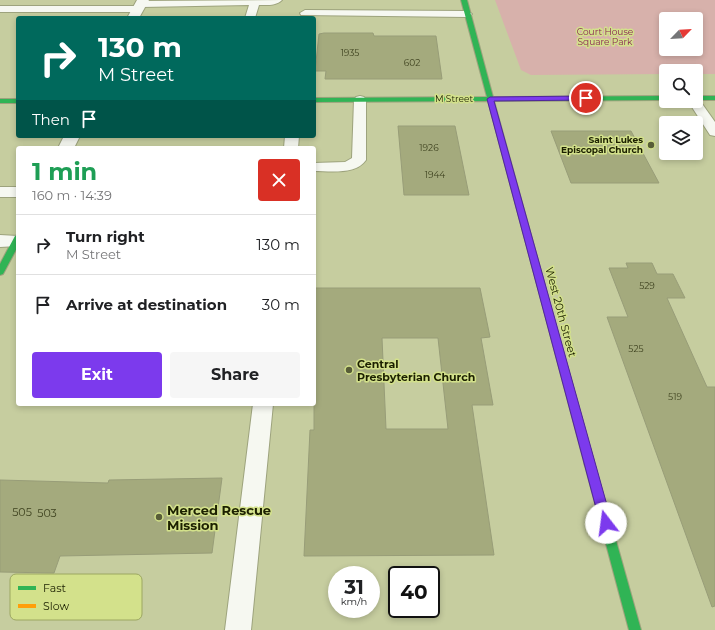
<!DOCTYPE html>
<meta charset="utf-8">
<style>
:root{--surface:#fff;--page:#f6f6f6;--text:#202124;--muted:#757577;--line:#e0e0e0;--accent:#7c3aed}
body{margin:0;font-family:Montserrat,sans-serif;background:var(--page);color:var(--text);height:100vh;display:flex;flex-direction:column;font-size:15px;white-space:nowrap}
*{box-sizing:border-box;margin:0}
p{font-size:13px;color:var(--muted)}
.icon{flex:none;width:22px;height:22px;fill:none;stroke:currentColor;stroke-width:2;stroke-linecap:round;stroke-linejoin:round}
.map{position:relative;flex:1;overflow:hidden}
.side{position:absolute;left:16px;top:146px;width:300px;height:260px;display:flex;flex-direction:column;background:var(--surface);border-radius:4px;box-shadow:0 2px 6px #0003}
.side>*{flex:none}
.guide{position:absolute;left:16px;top:16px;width:300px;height:122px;border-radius:4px;box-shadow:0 2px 6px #0003;background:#00695c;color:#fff;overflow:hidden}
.needle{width:26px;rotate:65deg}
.buttons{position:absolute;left:659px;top:12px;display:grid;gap:8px}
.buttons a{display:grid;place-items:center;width:44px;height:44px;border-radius:4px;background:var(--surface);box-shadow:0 2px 6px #0003;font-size:20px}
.speed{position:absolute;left:328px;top:566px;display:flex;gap:8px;font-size:20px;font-weight:700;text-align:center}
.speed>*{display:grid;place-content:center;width:52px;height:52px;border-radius:50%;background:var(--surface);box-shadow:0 2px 6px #0003;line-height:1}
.speed small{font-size:10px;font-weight:400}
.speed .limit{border:2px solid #111;border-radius:6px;background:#fff;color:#111}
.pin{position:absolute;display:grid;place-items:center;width:34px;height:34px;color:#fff;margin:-17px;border:2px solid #fff;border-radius:50%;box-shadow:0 1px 4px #0007}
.me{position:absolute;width:44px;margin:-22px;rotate:345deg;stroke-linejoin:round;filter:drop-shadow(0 0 3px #0008)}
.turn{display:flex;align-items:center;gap:14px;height:84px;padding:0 16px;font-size:18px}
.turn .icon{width:52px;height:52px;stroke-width:2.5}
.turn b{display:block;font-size:28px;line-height:34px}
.then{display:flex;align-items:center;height:38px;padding:0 16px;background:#0003;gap:8px;font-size:15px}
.round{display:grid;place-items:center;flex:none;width:42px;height:42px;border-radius:4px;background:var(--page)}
.summary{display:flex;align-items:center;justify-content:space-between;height:68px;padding:0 16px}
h1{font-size:24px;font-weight:700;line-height:30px;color:#1e9e55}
.cta{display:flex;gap:8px;margin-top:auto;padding:8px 16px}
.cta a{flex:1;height:46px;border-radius:4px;background:var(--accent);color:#fff;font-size:16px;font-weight:700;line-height:46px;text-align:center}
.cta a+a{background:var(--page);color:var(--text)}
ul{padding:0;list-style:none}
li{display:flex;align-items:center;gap:12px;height:60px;padding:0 16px;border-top:1px solid var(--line)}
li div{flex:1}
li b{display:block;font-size:15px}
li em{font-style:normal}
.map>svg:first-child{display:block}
.green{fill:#d7b1ab;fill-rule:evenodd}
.building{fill:#a4aa7d;stroke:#989d78;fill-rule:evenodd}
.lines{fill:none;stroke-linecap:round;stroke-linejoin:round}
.lane-casing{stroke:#9da37d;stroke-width:2}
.street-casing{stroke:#9da37d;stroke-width:2}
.fast-casing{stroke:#9da37d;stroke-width:2}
.slow-casing{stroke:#9da37d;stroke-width:2}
.lane{fill:#f6f8f1;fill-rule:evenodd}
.street{fill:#f6f8f1;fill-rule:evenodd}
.fast{fill:#30b455;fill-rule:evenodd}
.slow{fill:#ff9f0a;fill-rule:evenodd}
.route{fill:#7c3aed;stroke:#51269a}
.poi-dot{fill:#585d38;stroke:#d3e18b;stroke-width:1.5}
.labels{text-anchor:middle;stroke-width:3;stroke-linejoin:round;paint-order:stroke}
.far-park-label{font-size:9px;fill:#872252;stroke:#d3e18b}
.number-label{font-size:9px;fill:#3e421f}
.far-street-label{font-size:9px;fill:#1c2000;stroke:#d3e18b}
.far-poi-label{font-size:9px;font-weight:bold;fill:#1c2000;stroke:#d3e18b;text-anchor:end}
.street-label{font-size:11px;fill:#1c2000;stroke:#d3e18b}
.poi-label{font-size:11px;font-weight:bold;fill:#1c2000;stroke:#d3e18b;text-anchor:start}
.near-number-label{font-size:11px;fill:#3e421f}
.near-poi-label{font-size:13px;font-weight:bold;fill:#1c2000;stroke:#d3e18b;text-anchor:start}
.key{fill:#d3e18b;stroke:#9ca761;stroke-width:1}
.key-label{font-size:11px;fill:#1c2000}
</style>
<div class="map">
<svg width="715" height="630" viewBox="0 0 715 630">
<rect width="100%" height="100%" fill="#c6cd9f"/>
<!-- green -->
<path class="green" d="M 495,0 L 715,0 L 715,74 L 696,74 L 696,71 L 666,71 L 666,74 L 531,75 L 521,70 ZM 666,19 L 696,19 L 696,49 L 666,49 Z"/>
<!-- building -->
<path class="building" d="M 324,33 L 373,33 L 374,36 L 436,36 L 442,79 L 325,79 L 326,71 L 315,71 L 319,34 Z
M 398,126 L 455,126 L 469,195 L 404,195 Z
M 551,131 L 631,131 L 659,183 L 571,183 Z
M 626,263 L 652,263 L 657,274 L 673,274 L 685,298 L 667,298 L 707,387 L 715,387 L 715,606 L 712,607 L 607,317 L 628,317 L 609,268 L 628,268 Z
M 314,288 L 480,288 L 490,337 L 481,338 L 493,405 L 472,405 L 494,555 L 304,556 L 310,430 L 314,430 ZM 382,338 L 438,338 L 448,429 L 386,429 Z
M 222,478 L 212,553 L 60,556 L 54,573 L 0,572 L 0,480 L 108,483 L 109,480 Z"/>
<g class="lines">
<!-- lane casing -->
<g class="lane-casing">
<path id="lane" d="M 282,0 C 276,6 267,5 259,5 L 255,18 L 245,18 L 249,5 L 142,7 L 143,9 L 142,11 L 138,12 L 0,12 L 0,6 L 137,6 L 136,4 L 137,2 L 141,1 Z
M 305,10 L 467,11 L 472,14 L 467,17 L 301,15 L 300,13 Z
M 360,96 L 364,97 L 366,100 L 366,160 C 356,175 330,171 314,171 L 314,163 L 345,162 L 352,158 L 354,100 L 356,97 Z
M 696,98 L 698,98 L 715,122 L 715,136 L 710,135 L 688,101 L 696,101 Z
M 285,136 L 299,136 L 298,148 L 284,148 Z
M 0,187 L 18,187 L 18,197 L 0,197 Z
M 0,235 L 18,236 L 18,246 L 0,247 Z
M 253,404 L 273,404 L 251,630 L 225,630 Z"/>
</g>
<!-- street casing -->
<g class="street-casing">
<path id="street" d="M 137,0 L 149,0 L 139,18 L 127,18 Z
M 64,136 L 80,136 L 74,148 L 58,148 Z"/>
</g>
<!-- fast casing -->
<g class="fast-casing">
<path id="fast" d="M 461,0 L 467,0 L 493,97 L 666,96 L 666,100 L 494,101 L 552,311 L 551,313 L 545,313 L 544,311 L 488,101 L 314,102 L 314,98 L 487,97 Z
M 696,96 L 715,96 L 715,100 L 696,100 Z
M 0,99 L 18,99 L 18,103 L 0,103 Z
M 18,235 L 18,246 L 3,274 L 0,275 L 0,264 L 15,236 Z
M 589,457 L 593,458 L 594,462 L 641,630 L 629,630 L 584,462 L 585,458 Z"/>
</g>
<!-- slow casing -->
<g class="slow-casing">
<path id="slow" d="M 548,307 L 551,309 L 552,311 L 594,462 L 593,466 L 589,467 L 585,466 L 584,462 L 544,311 L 545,309 Z"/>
</g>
<!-- lane -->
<use href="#lane" class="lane"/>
<!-- street -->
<use href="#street" class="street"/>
<!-- fast -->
<use href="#fast" class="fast"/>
<!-- slow -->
<use href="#slow" class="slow"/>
</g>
<!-- route -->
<path class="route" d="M 586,96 L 588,97 L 588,100 L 494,101 L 612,523 L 610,527 L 606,528 L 602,527 L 600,523 L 487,99 L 490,97 Z"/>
<!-- markers -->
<g class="poi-dot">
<circle cx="651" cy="145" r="4"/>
<circle cx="349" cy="370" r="4"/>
<circle cx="159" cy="517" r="4"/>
</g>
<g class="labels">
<!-- far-park labels -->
<g class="far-park-label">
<text x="605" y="35">Court House<tspan x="605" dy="10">Square Park</tspan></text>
</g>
<!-- number labels -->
<g class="number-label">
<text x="350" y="56">1935</text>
<text x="412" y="66">602</text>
<text x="429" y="151">1926</text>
<text x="435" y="178">1944</text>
<text x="647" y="289">529</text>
<text x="636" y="352">525</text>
<text x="675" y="400">519</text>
</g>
<!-- far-street labels -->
<g class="far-street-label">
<text x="454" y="102">M Street</text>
</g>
<!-- far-poi labels -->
<g class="far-poi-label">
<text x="643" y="143">Saint Lukes<tspan x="643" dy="10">Episcopal Church</tspan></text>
</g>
<!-- street labels -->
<g class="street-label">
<text transform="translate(561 312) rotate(75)" y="4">West 20th Street</text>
</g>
<!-- poi labels -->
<g class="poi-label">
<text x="357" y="368">Central<tspan x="357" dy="13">Presbyterian Church</tspan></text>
</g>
<!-- near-number labels -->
<g class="near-number-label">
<text x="22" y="516">505</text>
<text x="47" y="517">503</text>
</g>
<!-- near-poi labels -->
<g class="near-poi-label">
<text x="167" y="515">Merced Rescue<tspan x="167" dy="15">Mission</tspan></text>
</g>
</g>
<!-- legend -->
<rect x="10" y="574" width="132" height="46" rx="6" class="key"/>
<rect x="18" y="586" width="18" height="4" fill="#30b455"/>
<rect x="18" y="604" width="18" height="4" fill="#ff9f0a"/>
<g class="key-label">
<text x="43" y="592">Fast</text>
<text x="43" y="610">Slow</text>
</g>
</svg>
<div class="buttons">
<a><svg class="needle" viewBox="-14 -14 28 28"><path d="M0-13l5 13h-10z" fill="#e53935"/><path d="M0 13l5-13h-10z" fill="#757577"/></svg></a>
<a><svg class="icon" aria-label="search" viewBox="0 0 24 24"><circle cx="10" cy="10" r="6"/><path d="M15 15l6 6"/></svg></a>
<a><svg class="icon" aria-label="layers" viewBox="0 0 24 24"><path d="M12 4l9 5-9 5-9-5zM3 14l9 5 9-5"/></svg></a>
</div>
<div class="speed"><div>31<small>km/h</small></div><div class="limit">40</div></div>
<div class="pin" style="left:586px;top:98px;background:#d93025"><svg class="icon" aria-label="arrive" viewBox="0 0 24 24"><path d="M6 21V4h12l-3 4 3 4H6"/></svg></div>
<svg class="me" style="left:606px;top:523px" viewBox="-20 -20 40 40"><circle r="19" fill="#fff"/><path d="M0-13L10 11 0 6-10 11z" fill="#7c3aed"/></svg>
<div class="guide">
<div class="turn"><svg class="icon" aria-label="right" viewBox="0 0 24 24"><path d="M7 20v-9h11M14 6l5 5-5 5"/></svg><div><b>130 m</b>M Street</div></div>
<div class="then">Then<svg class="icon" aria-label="arrive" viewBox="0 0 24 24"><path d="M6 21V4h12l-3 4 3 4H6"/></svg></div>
</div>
<section class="side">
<div class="summary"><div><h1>1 min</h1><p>160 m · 14:39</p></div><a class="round" style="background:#d93025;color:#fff"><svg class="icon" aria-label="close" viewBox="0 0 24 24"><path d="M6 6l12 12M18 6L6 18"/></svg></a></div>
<ul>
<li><svg class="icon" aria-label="right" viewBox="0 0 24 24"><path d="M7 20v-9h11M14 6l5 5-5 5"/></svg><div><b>Turn right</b><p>M Street</p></div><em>130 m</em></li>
<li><svg class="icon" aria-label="arrive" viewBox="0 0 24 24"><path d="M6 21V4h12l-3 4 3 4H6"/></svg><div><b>Arrive at destination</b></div><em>30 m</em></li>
</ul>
<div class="cta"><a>Exit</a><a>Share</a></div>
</section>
</div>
